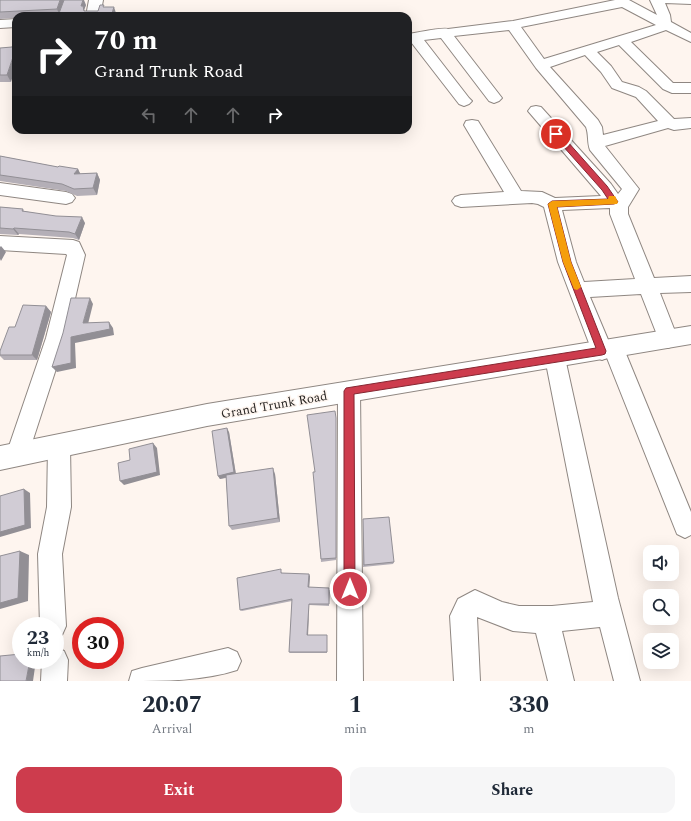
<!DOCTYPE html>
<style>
:root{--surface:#fff;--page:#f6f6f7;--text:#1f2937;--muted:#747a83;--accent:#cd3c4d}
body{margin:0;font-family:Spectral,serif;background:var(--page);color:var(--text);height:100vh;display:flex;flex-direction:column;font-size:15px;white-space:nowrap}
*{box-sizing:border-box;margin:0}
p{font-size:13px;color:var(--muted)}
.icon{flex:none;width:22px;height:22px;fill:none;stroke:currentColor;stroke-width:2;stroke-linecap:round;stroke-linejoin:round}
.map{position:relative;height:681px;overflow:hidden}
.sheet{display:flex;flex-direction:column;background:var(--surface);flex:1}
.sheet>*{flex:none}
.top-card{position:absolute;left:12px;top:12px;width:400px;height:122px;border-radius:12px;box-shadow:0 4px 16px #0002;background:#202124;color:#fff;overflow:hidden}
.buttons{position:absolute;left:643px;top:545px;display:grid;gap:8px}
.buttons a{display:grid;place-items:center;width:36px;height:36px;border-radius:8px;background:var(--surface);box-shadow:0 4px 16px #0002;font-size:20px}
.speed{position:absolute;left:12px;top:617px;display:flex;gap:8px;font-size:20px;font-weight:700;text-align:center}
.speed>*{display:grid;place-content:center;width:52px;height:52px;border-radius:50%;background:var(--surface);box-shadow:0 4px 16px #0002;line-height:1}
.speed small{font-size:10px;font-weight:400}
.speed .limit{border:6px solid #d22;background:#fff;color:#111}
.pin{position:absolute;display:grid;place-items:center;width:34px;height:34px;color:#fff;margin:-17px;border:2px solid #fff;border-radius:50%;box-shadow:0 1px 4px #0007}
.me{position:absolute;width:44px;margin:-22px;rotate:0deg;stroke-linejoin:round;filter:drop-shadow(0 0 3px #0008)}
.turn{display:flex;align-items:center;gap:14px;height:84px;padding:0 16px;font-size:18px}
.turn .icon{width:52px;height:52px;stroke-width:2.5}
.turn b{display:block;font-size:28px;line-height:34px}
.lanes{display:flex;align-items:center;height:38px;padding:0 16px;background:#0003;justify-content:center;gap:20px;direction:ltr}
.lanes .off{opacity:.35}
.eta{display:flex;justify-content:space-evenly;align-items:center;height:68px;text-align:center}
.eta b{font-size:24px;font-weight:700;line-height:28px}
.action{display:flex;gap:8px;margin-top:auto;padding:8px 16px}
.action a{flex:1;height:46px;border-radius:12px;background:var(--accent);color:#fff;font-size:16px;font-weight:700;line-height:46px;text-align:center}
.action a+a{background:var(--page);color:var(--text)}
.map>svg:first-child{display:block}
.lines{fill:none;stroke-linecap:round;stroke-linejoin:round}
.minor-casing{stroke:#8f8782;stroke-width:2}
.major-casing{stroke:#8f8782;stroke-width:2}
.minor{fill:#fff;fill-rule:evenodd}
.major{fill:#fff;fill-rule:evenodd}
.wall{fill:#b4afb7}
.shaded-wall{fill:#928f95}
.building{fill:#d1ccd5;stroke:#928f95}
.route{fill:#cd3c4d;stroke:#852732}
.slow{fill:#f59e0b}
.labels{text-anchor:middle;stroke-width:3;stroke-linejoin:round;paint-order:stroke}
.street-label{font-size:13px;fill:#282523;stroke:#fef5ef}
</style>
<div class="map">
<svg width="691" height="681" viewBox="0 0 691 681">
<rect width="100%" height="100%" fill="#fef5ef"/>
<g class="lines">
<!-- minor casing -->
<g class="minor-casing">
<path id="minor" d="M 89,0 L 103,0 L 100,16 L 86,16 Z
M 615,0 L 629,0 L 657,15 L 650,0 L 691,0 L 691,4 L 665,3 L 670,15 L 671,22 L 691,33 L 691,42 L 666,30 L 631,42 L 673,83 L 691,83 L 691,93 L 672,93 L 663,89 L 619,45 L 597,52 L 611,66 L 622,82 L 639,87 L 646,91 L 674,119 L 691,118 L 691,128 L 674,130 L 668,128 L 605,146 L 639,189 L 628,207 L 628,214 L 654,278 L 691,276 L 691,292 L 660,293 L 678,339 L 675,345 L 668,348 L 661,345 L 641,294 L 590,297 L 609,342 L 614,340 L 621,343 L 624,349 L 691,512 L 691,535 L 685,538 L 677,534 L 607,358 L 602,360 L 595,357 L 592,351 L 558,262 L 544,207 L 538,204 L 532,203 L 461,207 L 455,205 L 452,201 L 455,197 L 461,195 L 504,192 L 464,125 L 466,121 L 472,120 L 478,121 L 521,191 L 542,192 L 555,198 L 601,196 L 528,111 L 531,107 L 536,106 L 541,107 L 611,184 L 618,194 L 622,189 L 590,150 C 587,142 589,135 586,127 L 536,68 L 509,30 L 454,36 L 502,98 L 499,101 L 494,103 L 489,101 L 441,38 L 424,40 L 469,98 L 472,101 L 469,104 L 464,106 L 459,104 L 411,42 L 408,42 L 408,34 C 417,33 442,27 448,29 L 513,21 ZM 622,7 L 656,25 L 544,59 L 521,27 ZM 585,55 L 601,72 L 612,88 L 636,97 L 658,121 L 603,135 L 602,127 L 598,120 L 550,67 ZM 610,208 L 610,214 L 635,279 L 584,282 L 576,262 L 562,210 Z
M 16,19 L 16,27 L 0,28 L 0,20 Z
M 0,183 L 66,192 L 72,194 L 75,198 L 72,202 L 66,204 L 0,195 Z
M 0,236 L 73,240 L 79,242 L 85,255 L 66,338 L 28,455 L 25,463 L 17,466 L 9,463 L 6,455 L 46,338 L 67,255 L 66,254 L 0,250 Z
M 555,349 L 562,352 L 565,358 L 618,598 L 640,681 L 614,681 L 600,627 L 562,631 L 574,681 L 548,681 L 536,633 L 513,631 L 477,617 L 480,681 L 454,681 L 450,616 L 458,599 L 475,590 L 502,602 L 519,606 L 552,606 L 593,602 L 545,358 L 548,352 Z
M 349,382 L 356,384 L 360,391 L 363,681 L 337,681 L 338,391 L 342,384 Z
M 59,435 L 67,439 L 70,446 L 71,507 L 62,554 L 66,626 L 62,635 L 55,638 L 55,626 L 40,626 L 38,554 L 47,507 L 48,446 L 51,439 Z
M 55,647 L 64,651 L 68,660 L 67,681 L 41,681 L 42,660 L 55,660 Z
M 228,648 L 237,652 L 241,661 L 237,670 C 203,681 165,681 129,681 L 132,671 L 142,668 Z"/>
</g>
<!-- major casing -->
<g class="major-casing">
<path id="major" d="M 691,326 L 691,344 L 207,426 L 0,470 L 0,446 L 207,404 Z"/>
</g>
<!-- minor -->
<use href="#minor" class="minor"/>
<!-- major -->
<use href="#major" class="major"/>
</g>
<!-- wall -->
<path class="wall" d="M 0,0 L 86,5 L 84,10 L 85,11 L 98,11 L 105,7 L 116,13 L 115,16 L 16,16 L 16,18 L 0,19 Z
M 0,48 L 11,82 L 0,82 Z
M 0,156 L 58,167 L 78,169 L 80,174 L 97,173 L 100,180 L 97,195 L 77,196 L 66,191 L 0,181 Z
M 0,207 L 23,209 L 24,211 L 85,223 L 79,240 L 73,238 L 19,234 L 18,235 L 0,234 Z
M 46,306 L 51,312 L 37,360 L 4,360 L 0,356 L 0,351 Z
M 335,411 L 336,560 L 321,562 L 315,472 Z
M 229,432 L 236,474 L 275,474 L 280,522 L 232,530 L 229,526 L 226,478 L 220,479 L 218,476 Z
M 363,519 L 394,562 L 393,564 L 363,567 Z
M 282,572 L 282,573 L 310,576 L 309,587 L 330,590 L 329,606 L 309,605 L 308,635 L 327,635 L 327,653 L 290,653 L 289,652 L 292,601 L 242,611 L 240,610 Z"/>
<!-- shaded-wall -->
<path class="shaded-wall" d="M 60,0 L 65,0 L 60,16 L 57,9 Z
M 83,0 L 84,0 L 86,5 L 84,10 L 86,16 L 81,6 Z
M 114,7 L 116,13 L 115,16 L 111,16 Z
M 16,48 L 16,66 L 11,82 L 7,75 Z
M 78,169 L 81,175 L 74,174 Z
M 97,173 L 100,180 L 97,195 L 93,188 Z
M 82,217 L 85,223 L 79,240 L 75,234 Z
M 14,228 L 19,234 L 18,235 L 13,229 Z
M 1,246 L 6,252 L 1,261 L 0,259 L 0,247 Z
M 90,298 L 93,304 L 87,328 L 83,323 Z
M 46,306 L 51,312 L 37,360 L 32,355 Z
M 109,322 L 113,328 L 114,335 L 75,343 L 76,368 L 57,372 L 52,367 L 71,337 Z
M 227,428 L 229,432 L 236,475 L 220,479 L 218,476 Z
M 153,443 L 157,448 L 160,475 L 124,485 L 120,481 Z
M 273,468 L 275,474 L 280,522 L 278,518 Z
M 24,489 L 30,493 L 31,528 L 0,537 L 0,532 Z
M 20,551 L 29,555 L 28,601 L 0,609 L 0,603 Z
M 309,574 L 310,576 L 309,590 L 308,587 Z
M 309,604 L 309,605 L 308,636 L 307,635 Z
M 30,660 L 36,660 L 33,681 L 26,681 Z"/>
<!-- building -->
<path class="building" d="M 0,0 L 60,0 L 57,9 L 0,12 Z
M 64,0 L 83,0 L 81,6 L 83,6 L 84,11 L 98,11 L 100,5 L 104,5 L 103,7 L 114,7 L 111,16 L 58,16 Z
M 16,43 L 16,48 L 7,75 L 0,75 L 0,48 L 12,47 L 14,44 Z
M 0,156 L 58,167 L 59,166 L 78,169 L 74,174 L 97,173 L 93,188 L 74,189 L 62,184 L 0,175 Z
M 0,207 L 23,209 L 22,211 L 56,216 L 82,217 L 75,234 L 69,232 L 14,228 L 13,229 L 0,228 Z
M 71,298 L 90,298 L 83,323 L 109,322 L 110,329 L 71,337 L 71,363 L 52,367 L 63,333 Z
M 23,305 L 46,306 L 32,355 L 0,355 L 0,351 L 9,327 L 15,327 Z
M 335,411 L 336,418 L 336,558 L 321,559 L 313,472 L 315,472 L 307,415 Z
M 227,428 L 234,472 L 218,476 L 212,431 Z
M 153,443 L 157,472 L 120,481 L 118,463 L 130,460 L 129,449 Z
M 273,468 L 278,518 L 229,526 L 226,475 Z
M 24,489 L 25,525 L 0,532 L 0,496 Z
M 389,517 L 394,562 L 364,565 L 363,519 Z
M 20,551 L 18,598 L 0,603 L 0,556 Z
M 281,569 L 281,573 L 309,574 L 308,587 L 329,588 L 329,604 L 309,604 L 307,635 L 327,635 L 327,652 L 289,652 L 292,599 L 240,610 L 237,578 Z
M 21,654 L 21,660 L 30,660 L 26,681 L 0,681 L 0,656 Z"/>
<!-- route -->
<path class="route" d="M 554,132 L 559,132 L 607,186 L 618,202 L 614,204 L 557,207 L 571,262 L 606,351 L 605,354 L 602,355 L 354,394 L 355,589 L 354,593 L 350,595 L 345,593 L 344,589 L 344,391 L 346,388 L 596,348 L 563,262 L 548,204 L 552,201 L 608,199 L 602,190 L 554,136 Z"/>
<!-- slow -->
<path class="slow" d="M 609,196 L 615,196 L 618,202 L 617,204 L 557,207 L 571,262 L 581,287 L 577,290 L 574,289 L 563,262 L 548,204 L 552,201 L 608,199 Z"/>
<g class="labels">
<!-- street labels -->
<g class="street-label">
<text transform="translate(274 404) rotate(-10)" y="5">Grand Trunk Road</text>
</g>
</g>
</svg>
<div class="buttons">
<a><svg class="icon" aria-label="sound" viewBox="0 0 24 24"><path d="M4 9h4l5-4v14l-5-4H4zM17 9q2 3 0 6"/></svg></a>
<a><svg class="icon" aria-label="search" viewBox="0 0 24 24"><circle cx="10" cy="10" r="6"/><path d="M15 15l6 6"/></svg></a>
<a><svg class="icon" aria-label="layers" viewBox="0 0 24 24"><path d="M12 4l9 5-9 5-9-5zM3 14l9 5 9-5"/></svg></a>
</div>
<div class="speed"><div>23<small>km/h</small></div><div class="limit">30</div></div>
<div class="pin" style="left:556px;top:134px;background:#d93025"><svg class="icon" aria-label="arrive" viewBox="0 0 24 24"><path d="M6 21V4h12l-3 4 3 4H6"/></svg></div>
<svg class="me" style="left:350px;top:589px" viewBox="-20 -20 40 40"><circle r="17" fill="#cd3c4d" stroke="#fff" stroke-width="3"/><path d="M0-11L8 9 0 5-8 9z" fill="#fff"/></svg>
<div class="top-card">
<div class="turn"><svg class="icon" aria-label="right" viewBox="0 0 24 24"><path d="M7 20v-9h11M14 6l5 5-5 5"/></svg><div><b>70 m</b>Grand Trunk Road</div></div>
<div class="lanes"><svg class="icon off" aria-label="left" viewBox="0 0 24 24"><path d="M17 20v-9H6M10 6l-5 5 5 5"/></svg><svg class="icon off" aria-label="ahead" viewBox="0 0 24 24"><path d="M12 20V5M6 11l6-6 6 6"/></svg><svg class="icon off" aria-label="ahead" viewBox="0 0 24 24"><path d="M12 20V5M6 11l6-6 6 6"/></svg><svg class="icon" aria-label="right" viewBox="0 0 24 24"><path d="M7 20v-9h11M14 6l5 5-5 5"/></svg></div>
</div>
</div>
<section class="sheet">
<div class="eta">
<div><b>20:07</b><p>Arrival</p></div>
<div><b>1</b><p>min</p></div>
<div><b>330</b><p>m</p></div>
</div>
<div class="action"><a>Exit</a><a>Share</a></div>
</section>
